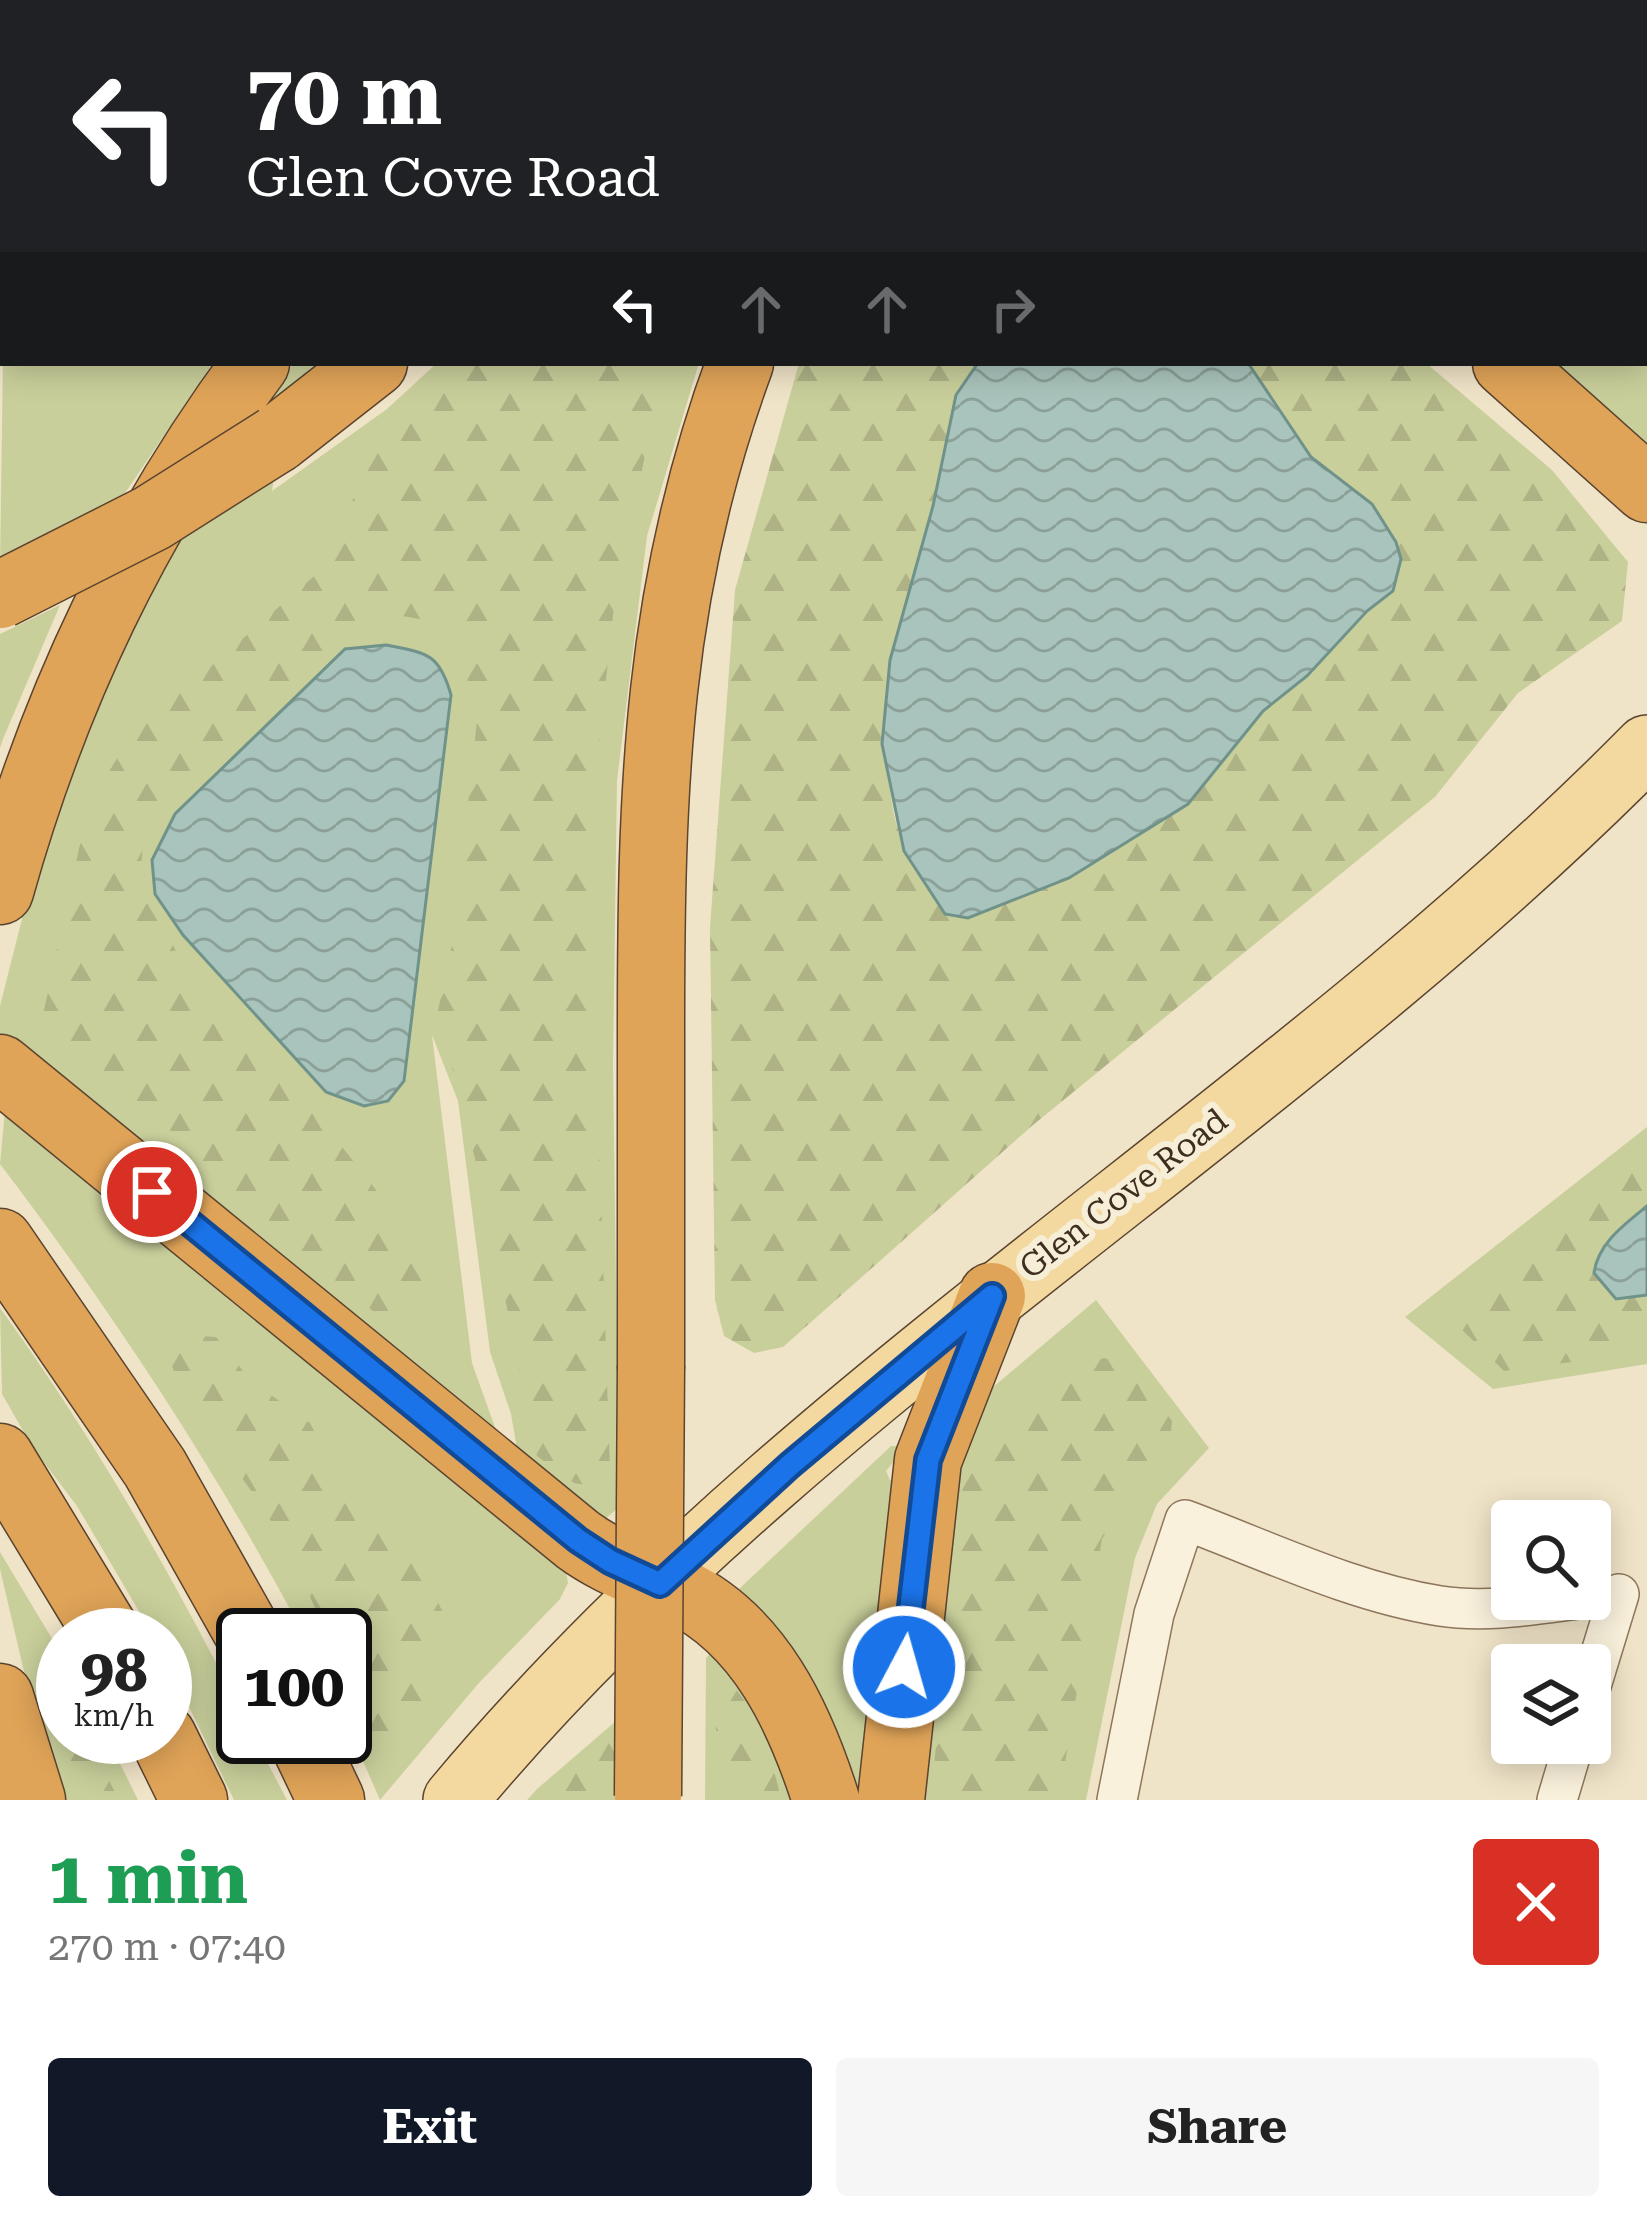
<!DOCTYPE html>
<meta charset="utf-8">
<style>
:root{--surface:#fff;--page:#f6f6f6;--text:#222;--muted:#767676;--accent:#111827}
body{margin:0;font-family:"Roboto Serif",serif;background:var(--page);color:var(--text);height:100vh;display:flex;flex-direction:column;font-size:45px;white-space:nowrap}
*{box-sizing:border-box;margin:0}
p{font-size:39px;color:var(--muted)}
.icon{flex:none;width:66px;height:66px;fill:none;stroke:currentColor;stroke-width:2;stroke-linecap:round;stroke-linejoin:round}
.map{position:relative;height:1800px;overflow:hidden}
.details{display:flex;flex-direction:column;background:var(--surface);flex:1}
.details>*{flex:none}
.hud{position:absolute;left:0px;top:0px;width:1647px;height:366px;box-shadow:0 6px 30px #0003;background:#202124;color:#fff;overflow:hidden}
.buttons{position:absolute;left:1491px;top:1500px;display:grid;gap:24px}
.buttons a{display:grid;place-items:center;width:120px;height:120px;border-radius:12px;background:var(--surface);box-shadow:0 6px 30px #0003;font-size:60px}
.speed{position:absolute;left:36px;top:1608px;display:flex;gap:24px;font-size:60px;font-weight:700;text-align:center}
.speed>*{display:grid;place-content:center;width:156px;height:156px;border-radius:50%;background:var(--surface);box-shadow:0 6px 30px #0003;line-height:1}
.speed small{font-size:30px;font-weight:400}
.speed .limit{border:6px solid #111;border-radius:18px;background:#fff;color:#111}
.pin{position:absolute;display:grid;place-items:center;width:102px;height:102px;color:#fff;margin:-51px;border:6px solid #fff;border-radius:50%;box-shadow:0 3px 12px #0007}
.me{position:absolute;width:132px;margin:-66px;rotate:6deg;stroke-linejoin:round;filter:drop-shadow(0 0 9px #0008)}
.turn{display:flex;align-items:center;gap:42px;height:252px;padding:0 48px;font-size:54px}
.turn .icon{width:156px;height:156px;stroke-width:2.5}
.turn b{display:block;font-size:84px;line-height:102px}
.lanes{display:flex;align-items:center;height:114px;padding:0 48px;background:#0003;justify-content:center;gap:60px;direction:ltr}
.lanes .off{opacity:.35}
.round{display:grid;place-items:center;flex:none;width:126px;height:126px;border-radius:12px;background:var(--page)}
.summary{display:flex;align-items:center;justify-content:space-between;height:204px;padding:0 48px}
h1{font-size:72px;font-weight:700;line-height:90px;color:#1e9e55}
.action{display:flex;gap:24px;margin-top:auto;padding:24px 48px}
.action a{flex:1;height:138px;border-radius:12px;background:var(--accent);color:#fff;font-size:48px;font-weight:700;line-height:138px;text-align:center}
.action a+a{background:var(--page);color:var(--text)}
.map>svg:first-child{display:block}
.green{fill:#c9cf9b}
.forest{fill:url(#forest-firs)}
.water{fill:url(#water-waves);stroke:#6f938a;stroke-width:3}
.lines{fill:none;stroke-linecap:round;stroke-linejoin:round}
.street-casing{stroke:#8d765c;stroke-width:42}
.primary-casing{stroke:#5b4430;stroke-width:66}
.highway-casing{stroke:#5b4430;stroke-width:69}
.street{stroke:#faf1dc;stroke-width:39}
.primary{stroke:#f3d9a0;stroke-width:63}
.highway{stroke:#e0a458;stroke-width:66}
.highway-bridge-casing{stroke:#5b4430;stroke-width:69;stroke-linecap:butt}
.highway-bridge{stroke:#e0a458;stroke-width:66}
.route-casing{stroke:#114b97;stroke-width:30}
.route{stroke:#1a73e8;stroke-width:21}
.labels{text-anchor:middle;stroke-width:12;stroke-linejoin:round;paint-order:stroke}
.street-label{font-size:33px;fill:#3d2e20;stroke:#f7eed8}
</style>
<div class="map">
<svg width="1647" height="1800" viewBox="0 0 1647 1800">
<defs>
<pattern id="forest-firs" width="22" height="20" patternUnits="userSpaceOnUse" patternTransform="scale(3)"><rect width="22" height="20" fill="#c9cf9b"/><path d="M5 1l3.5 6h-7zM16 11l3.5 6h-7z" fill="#aeb285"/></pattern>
<pattern id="water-waves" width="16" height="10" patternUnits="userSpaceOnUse" patternTransform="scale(3)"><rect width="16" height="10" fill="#a9c4bc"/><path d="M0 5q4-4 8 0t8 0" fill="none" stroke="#8ba098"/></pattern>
</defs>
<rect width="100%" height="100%" fill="#f0e4c8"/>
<!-- green -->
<path class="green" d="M 982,0 L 1236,0 L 1236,3 L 980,3 Z
M 1644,211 L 1647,214 L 1647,459 L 1539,363 L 1644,363 Z
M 3,357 L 3,363 L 213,363 L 115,508 L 0,567 Z
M 294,363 L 328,363 L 286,399 L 272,491 L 387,409 L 437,363 L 699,363 L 647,536 L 617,781 L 613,1064 L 619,1507 L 603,1521 L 521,1472 L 511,1414 L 490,1352 L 458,1101 L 432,1035 L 472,1363 L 497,1433 L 440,1404 L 451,1392 L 397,1366 L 0,1036 L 0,1006 L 46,824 L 156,571 Z
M 60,605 L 3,739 L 0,748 L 0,634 Z
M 6,1099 L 203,1279 L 211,1270 L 564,1560 L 568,1583 L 560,1599 L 478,1684 L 380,1800 L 345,1720 L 345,1635 L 304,1635 C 215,1468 114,1314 0,1164 Z
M 1647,1127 L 1647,1364 L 1493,1389 L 1405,1317 Z
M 1096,1300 L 1209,1448 L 1157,1504 L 1135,1558 L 1086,1800 L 908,1800 L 941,1466 L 972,1405 Z
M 0,1308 C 93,1436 172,1575 243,1715 L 243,1737 L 254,1737 L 287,1800 L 234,1800 L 165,1657 L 165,1635 L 153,1635 L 77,1506 L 33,1448 L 2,1394 Z
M 891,1446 L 901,1446 L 902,1452 L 886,1471 L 890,1480 L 901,1479 L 866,1800 L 845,1800 L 736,1599 L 740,1588 Z
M 0,1552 L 63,1657 L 63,1737 L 107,1737 L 138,1800 L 63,1800 L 30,1697 L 0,1569 Z
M 717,1646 L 767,1719 L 795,1800 L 705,1800 L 706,1658 Z"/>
<!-- forest -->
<path class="forest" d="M 173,0 L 418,0 L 169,3 Z
M 464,363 L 664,363 L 614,606 L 589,836 L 610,1472 L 587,1485 L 574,1483 L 537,1456 L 484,1195 L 438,1010 L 454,935 L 478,711 L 448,624 L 374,611 L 169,792 L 144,838 L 140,873 L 183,967 L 308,1104 L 433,1262 L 430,1315 L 394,1328 L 54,1053 L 41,1024 L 88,807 L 129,738 L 329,563 L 368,459 Z
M 799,363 L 978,363 L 956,395 L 882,744 L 894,815 L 904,851 L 944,914 L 968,918 L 993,909 L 1188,804 L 1263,711 L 1307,676 L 1367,611 L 1393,591 L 1401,558 L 1396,542 L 1372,504 L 1311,457 L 1248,363 L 1426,363 L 1552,470 L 1628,562 L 1622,621 L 1518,693 L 1435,797 L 1033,1125 L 783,1347 L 754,1353 L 724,1336 L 715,1300 L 710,927 L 735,590 Z
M 1647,1150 L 1647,1352 L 1504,1371 L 1454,1322 L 1455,1305 L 1465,1291 Z
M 183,1335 L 216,1337 L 250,1380 L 310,1423 L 348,1496 L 412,1552 L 449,1624 L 422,1709 L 385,1745 L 372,1739 L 345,1676 L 345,1635 L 327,1635 C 308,1592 289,1548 263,1508 C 228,1455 185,1408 165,1348 Z
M 1104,1358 L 1127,1363 L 1172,1421 L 1168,1459 L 1140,1475 L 1102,1539 L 1059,1800 L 931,1800 L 957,1514 L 968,1465 L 988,1430 L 1037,1385 Z
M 719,1683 C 725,1686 732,1687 737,1691 C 757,1710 776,1773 781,1800 L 722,1800 L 713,1695 Z
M 58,1699 L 63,1705 L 63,1737 L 86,1737 L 119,1800 L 75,1800 L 54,1742 L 47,1705 Z
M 623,1715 L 620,1800 L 527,1800 L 537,1789 Z"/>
<!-- water -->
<path class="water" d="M 978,363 L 1248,363 L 1311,457 L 1372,504 L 1396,542 L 1401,559 L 1393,591 L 1367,611 L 1307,676 L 1263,711 L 1188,804 L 1069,878 L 968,918 L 945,914 L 904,851 L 882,744 L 890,660 L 933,506 L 956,395 Z
M 386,645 C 427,653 439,653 451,695 L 404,1081 L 388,1101 L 364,1106 L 326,1092 L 183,935 L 155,894 L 152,860 L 175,814 L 345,649 Z
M 1647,1206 L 1647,1295 L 1616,1299 L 1594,1273 C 1598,1243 1625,1224 1647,1206 Z"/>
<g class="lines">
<!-- street casing -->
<g class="street-casing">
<path id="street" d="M 1590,1689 L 1619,1594
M 1117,1800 L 1154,1614 L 1185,1520 C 1268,1551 1352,1592 1440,1606 C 1486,1613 1532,1605 1578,1599
M 1557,1800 L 1574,1743"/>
</g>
<!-- primary casing -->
<g class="primary-casing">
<path id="primary" d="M 455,1800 C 797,1389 1274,1125 1647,747"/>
</g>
<!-- highway casing -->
<g class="highway-casing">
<path id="highway" d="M 1258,0 L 1259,3
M 540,3 L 544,0
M 623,3 L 627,0
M 790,3 L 793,0
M 934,3 L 936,0
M 0,327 L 3,326
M 1506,363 L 1647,489
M 277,439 L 374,363
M 0,891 C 54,697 136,525 256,363
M 0,1068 L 578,1540 C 609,1563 644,1574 678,1591 C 760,1630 800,1718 826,1800
M 0,1242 L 155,1468 L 249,1635
M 651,1366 C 651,1253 651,1141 651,1028 C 651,791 656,589 740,363
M 0,1457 L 108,1635
M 0,1697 L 32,1800
M 163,1737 L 194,1800
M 301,1737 L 331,1800
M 891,1800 L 928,1460 L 992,1296"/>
</g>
<!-- street -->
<use href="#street" class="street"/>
<!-- primary -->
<use href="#primary" class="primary"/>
<!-- highway -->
<use href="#highway" class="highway"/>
<!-- highway-bridge casing -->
<g class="highway-bridge-casing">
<path id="highway-bridge" d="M 0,595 L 152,518 L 277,439
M 648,1796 L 651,1366"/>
</g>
<!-- highway-bridge -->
<use href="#highway-bridge" class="highway-bridge"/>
</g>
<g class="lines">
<!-- route casing -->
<g class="route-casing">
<path id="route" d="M 152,1192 L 578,1540 L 610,1561 L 660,1584 L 790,1465 L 992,1296 L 928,1460 L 904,1667"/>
</g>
<!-- route -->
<use href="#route" class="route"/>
</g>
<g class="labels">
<!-- street labels -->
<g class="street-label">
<text transform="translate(1123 1193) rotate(-38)" y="12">Glen Cove Road</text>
</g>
</g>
</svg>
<div class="buttons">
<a><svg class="icon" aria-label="search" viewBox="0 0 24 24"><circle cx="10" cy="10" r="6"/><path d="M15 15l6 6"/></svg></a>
<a><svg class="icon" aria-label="layers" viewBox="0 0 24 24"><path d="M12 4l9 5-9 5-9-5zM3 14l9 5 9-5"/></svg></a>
</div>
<div class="speed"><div>98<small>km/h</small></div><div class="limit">100</div></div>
<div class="pin" style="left:152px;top:1192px;background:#d93025"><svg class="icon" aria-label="arrive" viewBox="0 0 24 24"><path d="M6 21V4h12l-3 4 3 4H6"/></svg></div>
<svg class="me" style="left:904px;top:1667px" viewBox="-20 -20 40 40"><circle r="17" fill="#1a73e8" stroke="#fff" stroke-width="3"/><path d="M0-11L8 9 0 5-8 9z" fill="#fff"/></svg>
<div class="hud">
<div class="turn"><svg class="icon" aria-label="left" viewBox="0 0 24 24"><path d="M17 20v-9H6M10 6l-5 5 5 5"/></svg><div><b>70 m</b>Glen Cove Road</div></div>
<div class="lanes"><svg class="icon" aria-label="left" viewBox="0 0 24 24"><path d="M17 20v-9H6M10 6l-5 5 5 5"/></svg><svg class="icon off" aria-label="ahead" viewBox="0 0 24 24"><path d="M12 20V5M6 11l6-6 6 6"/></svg><svg class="icon off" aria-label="ahead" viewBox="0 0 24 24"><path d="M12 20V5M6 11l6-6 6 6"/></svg><svg class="icon off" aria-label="right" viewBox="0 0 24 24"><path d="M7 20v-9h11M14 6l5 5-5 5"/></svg></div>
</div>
</div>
<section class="details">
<div class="summary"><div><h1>1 min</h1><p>270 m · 07:40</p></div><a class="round" style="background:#d93025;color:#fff"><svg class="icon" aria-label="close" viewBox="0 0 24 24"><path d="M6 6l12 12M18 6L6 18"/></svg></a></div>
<div class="action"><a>Exit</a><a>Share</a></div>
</section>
